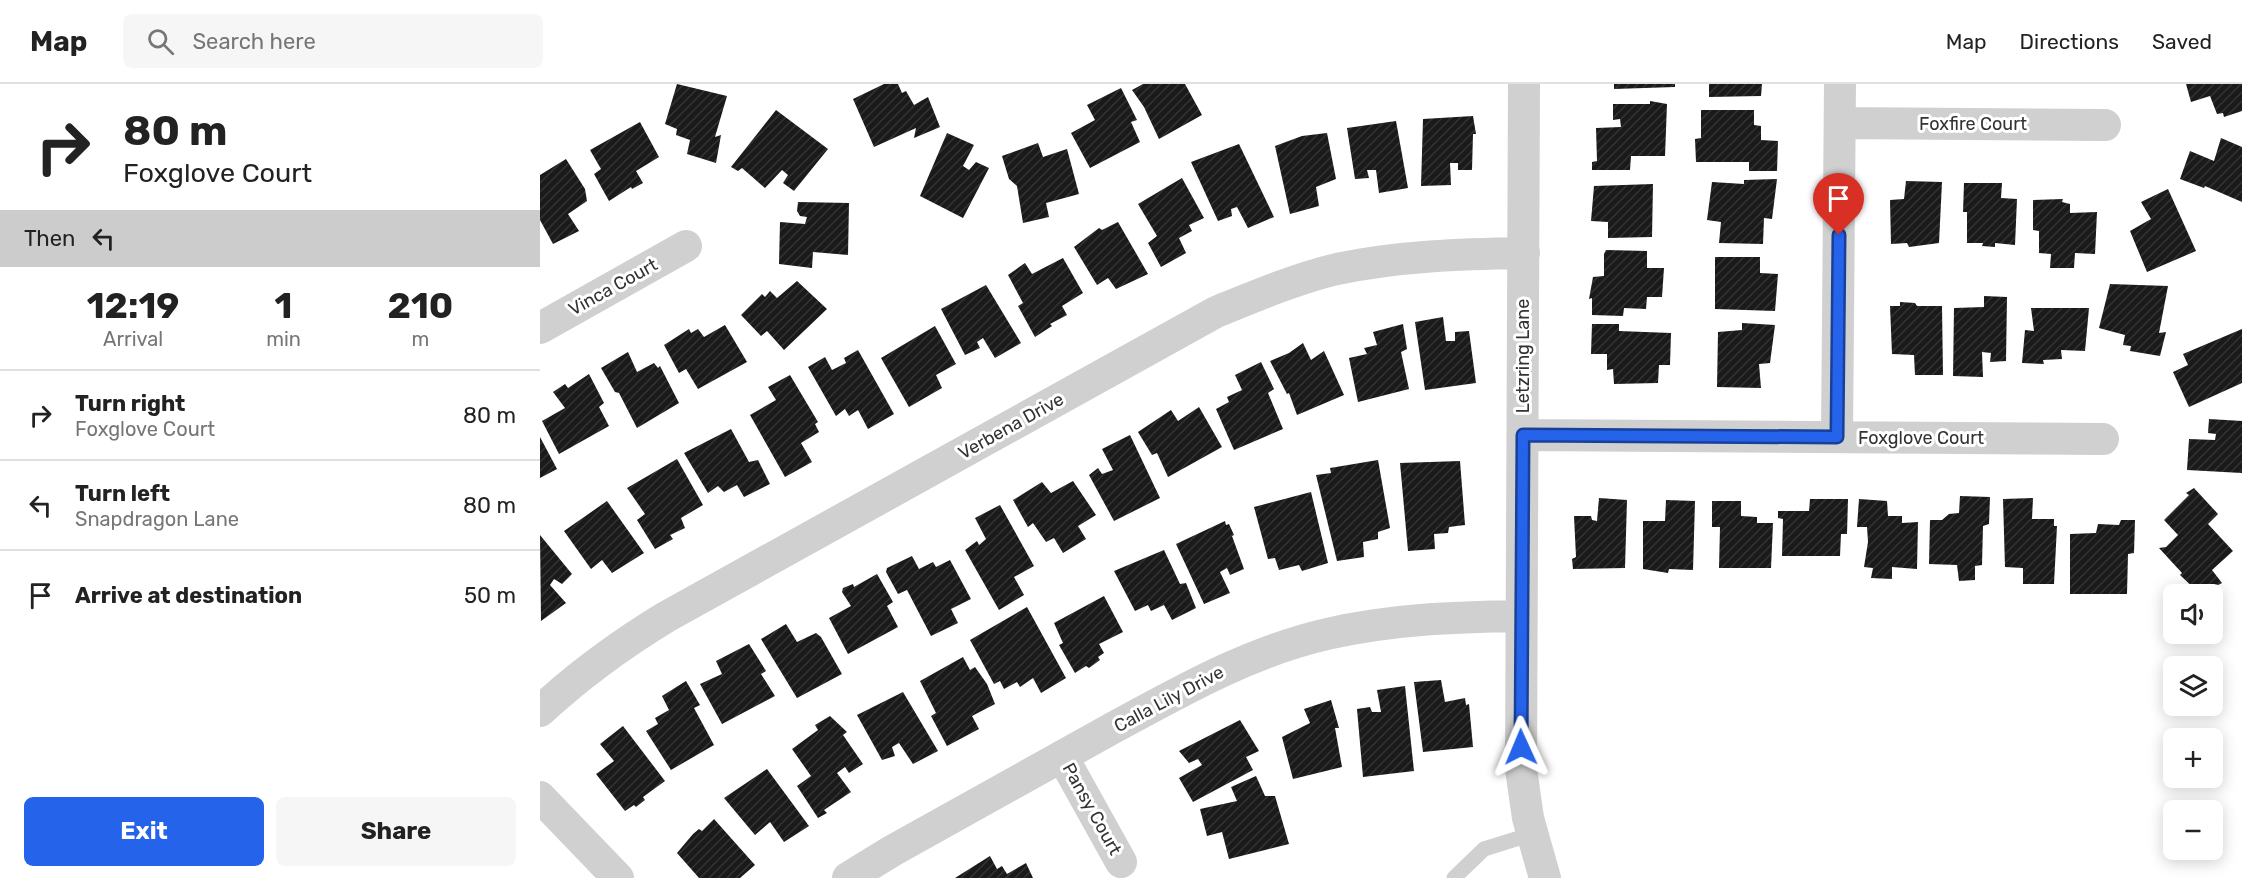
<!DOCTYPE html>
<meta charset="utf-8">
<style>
:root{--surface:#fff;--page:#f6f6f6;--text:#222;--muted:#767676;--line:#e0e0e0;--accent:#2563eb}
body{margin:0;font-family:Rubik,sans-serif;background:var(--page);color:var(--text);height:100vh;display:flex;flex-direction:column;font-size:22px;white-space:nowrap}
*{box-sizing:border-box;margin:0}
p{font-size:20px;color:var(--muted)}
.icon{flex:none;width:33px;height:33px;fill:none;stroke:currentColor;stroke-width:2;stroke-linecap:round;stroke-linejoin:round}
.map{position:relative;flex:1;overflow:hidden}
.sheet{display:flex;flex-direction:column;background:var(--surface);width:540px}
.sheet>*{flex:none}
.guide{background:#fff;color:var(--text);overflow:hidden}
.controls{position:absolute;left:1623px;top:500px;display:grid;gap:12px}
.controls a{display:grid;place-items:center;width:60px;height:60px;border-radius:9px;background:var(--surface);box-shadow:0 3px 15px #0003;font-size:30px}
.pin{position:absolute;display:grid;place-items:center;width:51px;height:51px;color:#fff;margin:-62px -26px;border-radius:50% 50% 50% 0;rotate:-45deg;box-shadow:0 0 6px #0007}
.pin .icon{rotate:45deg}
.me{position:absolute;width:66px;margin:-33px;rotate:359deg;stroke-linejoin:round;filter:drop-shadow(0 0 4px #0008)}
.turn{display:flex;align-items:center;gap:21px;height:126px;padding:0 24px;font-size:27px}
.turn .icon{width:78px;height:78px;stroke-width:2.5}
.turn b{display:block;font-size:42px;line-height:51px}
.then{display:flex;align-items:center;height:57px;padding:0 24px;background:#0003;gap:12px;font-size:22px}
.eta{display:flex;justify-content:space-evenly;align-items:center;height:102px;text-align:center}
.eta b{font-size:36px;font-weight:700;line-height:42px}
.cta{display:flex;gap:12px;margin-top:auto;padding:12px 24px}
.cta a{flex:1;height:69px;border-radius:9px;background:var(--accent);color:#fff;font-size:24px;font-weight:700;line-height:69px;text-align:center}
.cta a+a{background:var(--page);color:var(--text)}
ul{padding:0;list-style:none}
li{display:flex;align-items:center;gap:18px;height:90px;padding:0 24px;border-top:2px solid var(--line)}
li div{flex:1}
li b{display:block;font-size:22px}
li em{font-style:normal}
header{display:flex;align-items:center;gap:36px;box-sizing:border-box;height:84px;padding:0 30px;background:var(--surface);border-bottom:2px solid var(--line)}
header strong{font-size:28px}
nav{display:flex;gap:33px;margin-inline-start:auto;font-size:21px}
.search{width:420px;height:54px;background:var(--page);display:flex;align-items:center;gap:15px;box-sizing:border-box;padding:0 21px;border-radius:9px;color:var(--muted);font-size:22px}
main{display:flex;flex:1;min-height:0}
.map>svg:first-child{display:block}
.building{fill:url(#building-hatch)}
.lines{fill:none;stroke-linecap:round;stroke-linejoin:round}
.service{stroke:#d0d0d0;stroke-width:15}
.minor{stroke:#d0d0d0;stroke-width:32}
.route-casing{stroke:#184099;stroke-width:15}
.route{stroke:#2563eb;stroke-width:10}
.labels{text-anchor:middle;stroke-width:6;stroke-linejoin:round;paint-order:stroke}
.street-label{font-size:18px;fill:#333;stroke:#fff}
</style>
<header>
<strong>Map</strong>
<div class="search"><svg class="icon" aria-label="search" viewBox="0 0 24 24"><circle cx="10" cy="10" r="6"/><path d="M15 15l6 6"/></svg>Search here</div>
<nav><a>Map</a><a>Directions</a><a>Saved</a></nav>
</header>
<main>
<section class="sheet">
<div class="guide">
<div class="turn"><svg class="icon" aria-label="right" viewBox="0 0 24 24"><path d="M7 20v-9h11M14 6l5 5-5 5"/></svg><div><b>80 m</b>Foxglove Court</div></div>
<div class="then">Then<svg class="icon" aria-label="left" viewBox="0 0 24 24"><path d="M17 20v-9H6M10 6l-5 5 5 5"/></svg></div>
</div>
<div class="eta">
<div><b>12:19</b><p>Arrival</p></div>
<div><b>1</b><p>min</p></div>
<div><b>210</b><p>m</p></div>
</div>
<ul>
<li><svg class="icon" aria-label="right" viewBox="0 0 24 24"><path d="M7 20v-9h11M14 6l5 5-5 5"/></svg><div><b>Turn right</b><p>Foxglove Court</p></div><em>80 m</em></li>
<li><svg class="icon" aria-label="left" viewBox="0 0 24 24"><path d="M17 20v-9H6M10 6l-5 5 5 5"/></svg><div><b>Turn left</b><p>Snapdragon Lane</p></div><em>80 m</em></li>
<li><svg class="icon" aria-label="arrive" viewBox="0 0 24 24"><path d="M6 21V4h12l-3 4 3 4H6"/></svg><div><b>Arrive at destination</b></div><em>50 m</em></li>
</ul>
<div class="cta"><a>Exit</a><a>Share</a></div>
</section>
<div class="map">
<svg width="1702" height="794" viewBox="0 0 1702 794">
<defs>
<pattern id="building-hatch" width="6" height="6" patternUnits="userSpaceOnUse" patternTransform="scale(1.5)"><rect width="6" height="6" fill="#1a1a1a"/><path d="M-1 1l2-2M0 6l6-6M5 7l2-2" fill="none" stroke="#333"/></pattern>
</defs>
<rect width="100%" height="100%" fill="#fff"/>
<!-- building -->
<path class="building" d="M 137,0 L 187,12 L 175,53 L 181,51 L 176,79 L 147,70 L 150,56 L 136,51 L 137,45 L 125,40 Z
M 344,0 L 358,0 L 362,9 L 366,7 L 374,21 L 388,13 L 400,43 L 374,54 L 376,44 L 334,63 L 313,15 Z
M 603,0 L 645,0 L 662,31 L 619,55 L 604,23 L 592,6 Z
M 1074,0 L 1135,0 L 1135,3 L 1074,5 Z
M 1169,0 L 1222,0 L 1221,12 L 1169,13 Z
M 1646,0 L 1702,0 L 1702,27 L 1684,33 L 1683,29 L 1677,30 L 1670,12 L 1651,18 Z
M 581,4 L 597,36 L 591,38 L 600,58 L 550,84 L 531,49 L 555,36 L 547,21 Z
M 1110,17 L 1127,20 L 1125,72 L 1091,72 L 1090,86 L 1052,86 L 1052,78 L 1057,77 L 1056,44 L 1081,43 L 1080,35 L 1073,36 L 1073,20 L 1110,20 Z
M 236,26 L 288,65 L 254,107 L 243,99 L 248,91 L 242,86 L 225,104 L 202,84 L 198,87 L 191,83 Z
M 1161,26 L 1214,26 L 1214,41 L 1221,42 L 1221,56 L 1238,57 L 1237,87 L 1209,87 L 1209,78 L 1156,78 L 1155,55 L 1161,54 Z
M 933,32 L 936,50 L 933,50 L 932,86 L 918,86 L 918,79 L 910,79 L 911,101 L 881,102 L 883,35 Z
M 856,37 L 868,104 L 839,109 L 836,86 L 827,86 L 829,94 L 815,95 L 807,44 Z
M 100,38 L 119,73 L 96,87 L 103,99 L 92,105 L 91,103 L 69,117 L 54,90 L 61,85 L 50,66 Z
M 407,49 L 434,61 L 423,82 L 429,86 L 436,78 L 449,84 L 423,134 L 380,112 Z
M 787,49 L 796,95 L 776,103 L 779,122 L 750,130 L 735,62 L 762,52 Z
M 1681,54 L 1702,63 L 1702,118 L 1665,102 L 1664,104 L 1640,95 L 1650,67 L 1674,77 Z
M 498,59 L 503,73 L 527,65 L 539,110 L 506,119 L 509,133 L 483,139 L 477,102 L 469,95 L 462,72 Z
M 699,60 L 734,133 L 708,144 L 697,123 L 691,125 L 692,132 L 678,137 L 651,78 Z
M 26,75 L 45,105 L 47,117 L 28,130 L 39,147 L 13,160 L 0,136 L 0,91 Z
M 642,94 L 664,134 L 649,141 L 652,147 L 639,154 L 646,169 L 621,183 L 608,159 L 617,152 L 598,120 Z
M 1237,95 L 1232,135 L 1224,134 L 1223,160 L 1179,159 L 1181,138 L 1167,136 L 1172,98 L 1204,100 L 1204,96 Z
M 1366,97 L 1402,98 L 1399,159 L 1369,163 L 1367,159 L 1351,160 L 1350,116 L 1364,115 Z
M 1424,99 L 1462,99 L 1461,114 L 1477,115 L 1475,161 L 1455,159 L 1455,163 L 1442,162 L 1443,159 L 1427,159 L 1427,128 L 1423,128 Z
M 1113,100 L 1112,153 L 1068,154 L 1068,138 L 1051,137 L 1054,102 Z
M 1628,105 L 1656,167 L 1607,188 L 1590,147 L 1611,135 L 1601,118 Z
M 1523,115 L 1522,118 L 1530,120 L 1530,129 L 1557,128 L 1555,170 L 1535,169 L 1534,184 L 1510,184 L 1511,170 L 1499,169 L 1499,147 L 1493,146 L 1493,116 Z
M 258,118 L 309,119 L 308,171 L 273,168 L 272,184 L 239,180 L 240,138 L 265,140 L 267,133 L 260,132 L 257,127 Z
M 578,138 L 608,190 L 576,205 L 568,194 L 557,201 L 534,163 L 559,144 L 562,146 Z
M 1066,166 L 1107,167 L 1107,184 L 1124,184 L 1122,213 L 1107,213 L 1106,225 L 1084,224 L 1083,232 L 1052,231 L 1052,214 L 1049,215 L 1053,193 L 1064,192 L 1064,170 Z
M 1175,173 L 1220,173 L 1220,189 L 1238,190 L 1235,227 L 1175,225 Z
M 523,174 L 543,209 L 522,222 L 527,231 L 510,240 L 512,242 L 495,253 L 478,222 L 483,219 L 468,191 L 485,179 L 492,190 Z
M 257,197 L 287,225 L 244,266 L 227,247 L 221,252 L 201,231 L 222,210 L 225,213 L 230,207 L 237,214 Z
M 1570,200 L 1628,202 L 1619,249 L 1626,248 L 1620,272 L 1590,267 L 1591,262 L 1583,261 L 1585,251 L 1559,244 Z
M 446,201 L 481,259 L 455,274 L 443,254 L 437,258 L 440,264 L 425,271 L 401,225 Z
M 1444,212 L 1467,213 L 1466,277 L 1450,278 L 1451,269 L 1442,268 L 1443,293 L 1413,292 L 1414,224 L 1444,223 Z
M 1360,218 L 1375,219 L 1377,222 L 1402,222 L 1403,291 L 1375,291 L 1374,271 L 1352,270 L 1350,222 L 1360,222 Z
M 1491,224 L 1549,224 L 1545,267 L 1521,266 L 1522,275 L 1503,276 L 1504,280 L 1482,279 L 1485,246 L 1494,247 Z
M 903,233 L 906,257 L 915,257 L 915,248 L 929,247 L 936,299 L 885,306 L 875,238 Z
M 1202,239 L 1235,241 L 1230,279 L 1219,280 L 1221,304 L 1177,303 L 1178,248 L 1202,246 Z
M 863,240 L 867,265 L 861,268 L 869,305 L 818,318 L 809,274 L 827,270 L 824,264 L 837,261 L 833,248 Z
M 1052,240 L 1079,240 L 1079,247 L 1131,249 L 1130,281 L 1119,281 L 1118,299 L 1074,300 L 1073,285 L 1067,286 L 1067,270 L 1051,270 Z
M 185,241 L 207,278 L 158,305 L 146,285 L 139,289 L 124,261 L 149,245 L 151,249 L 158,245 L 164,253 Z
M 395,242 L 416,280 L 396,291 L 402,304 L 369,323 L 341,274 Z
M 1702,245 L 1702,299 L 1649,323 L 1633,288 L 1648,281 L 1643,270 Z
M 763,259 L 771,276 L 784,267 L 804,311 L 757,331 L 749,309 L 747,310 L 730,277 L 749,269 Z
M 318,266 L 354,330 L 328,345 L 318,326 L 309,332 L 305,325 L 296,332 L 268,283 L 285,273 L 292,286 L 306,279 L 304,274 Z
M 88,268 L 97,288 L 114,279 L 118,284 L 120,282 L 139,319 L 97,344 L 79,309 L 75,308 L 61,284 Z
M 721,278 L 734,305 L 728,309 L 743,345 L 694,366 L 676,325 L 689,318 L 687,313 L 702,306 L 695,291 Z
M 49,290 L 64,319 L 59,323 L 69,342 L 19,370 L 2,337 L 25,324 L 13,308 L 25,300 L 28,304 Z
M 250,291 L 278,338 L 275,340 L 279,348 L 261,359 L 272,378 L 245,393 L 210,331 L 236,316 L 228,303 Z
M 659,323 L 682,363 L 628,393 L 617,369 L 612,371 L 598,348 L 631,326 L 638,337 Z
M 1669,335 L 1702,337 L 1702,389 L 1647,386 L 1649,355 L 1675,356 L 1676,350 L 1668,349 Z
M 191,345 L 209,378 L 218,376 L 230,400 L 204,413 L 197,401 L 184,408 L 178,402 L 168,409 L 144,369 Z
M 590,351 L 620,414 L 574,437 L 549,391 L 558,384 L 562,390 L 573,386 L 562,365 Z
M 0,353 L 17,385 L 0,394 Z
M 137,375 L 163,421 L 141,434 L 145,444 L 130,451 L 133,455 L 115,465 L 97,436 L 105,430 L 87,404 Z
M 838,376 L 850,444 L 838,448 L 838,455 L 823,458 L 824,473 L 797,477 L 776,391 L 791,389 L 790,384 Z
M 920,377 L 925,441 L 909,443 L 908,449 L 894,450 L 895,465 L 868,467 L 860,379 Z
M 533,397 L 556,431 L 538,442 L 546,455 L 523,469 L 514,454 L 506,458 L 493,439 L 488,443 L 473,416 L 502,398 L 511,409 Z
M 1654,404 L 1678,430 L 1668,440 L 1693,467 L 1672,486 L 1682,499 L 1660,510 L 1640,491 L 1642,489 L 1619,464 L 1626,463 L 1638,451 L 1624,436 L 1649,411 L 1646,409 Z
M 771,408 L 788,479 L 762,487 L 759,481 L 739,486 L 735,474 L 728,475 L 714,423 Z
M 1420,412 L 1450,413 L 1449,440 L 1443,442 L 1442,481 L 1435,482 L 1435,496 L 1419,497 L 1417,481 L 1389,480 L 1390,436 L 1402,436 L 1409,430 L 1419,429 Z
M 1059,414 L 1087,416 L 1085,484 L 1033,485 L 1032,475 L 1036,473 L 1034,432 L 1051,432 L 1052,436 L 1057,437 Z
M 1493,414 L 1492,435 L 1514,435 L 1514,442 L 1517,442 L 1514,500 L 1483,500 L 1483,484 L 1465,483 L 1463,415 Z
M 1270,415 L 1308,415 L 1307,450 L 1301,450 L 1300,472 L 1242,472 L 1243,435 L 1238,434 L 1238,427 L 1269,427 Z
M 1319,415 L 1347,417 L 1348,432 L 1362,432 L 1362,439 L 1378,438 L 1377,485 L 1352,483 L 1352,495 L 1331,494 L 1333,484 L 1324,483 L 1328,458 L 1327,443 L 1317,443 Z
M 1126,416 L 1155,417 L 1153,486 L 1129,485 L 1128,489 L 1103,485 L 1103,437 L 1125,437 Z
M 67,417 L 104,469 L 72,489 L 62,476 L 51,485 L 24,447 Z
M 1172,417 L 1201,417 L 1201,432 L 1217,433 L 1217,439 L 1233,439 L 1231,484 L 1179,484 L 1180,443 L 1172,443 Z
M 460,421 L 494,482 L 474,493 L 484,511 L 459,526 L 425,466 L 437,457 L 439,461 L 446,455 L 435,434 Z
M 1581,436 L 1595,436 L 1594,469 L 1588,470 L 1587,510 L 1530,510 L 1530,450 L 1556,449 L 1558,440 L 1579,441 Z
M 685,437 L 686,441 L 689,440 L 694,451 L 692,452 L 704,485 L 690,491 L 687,484 L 680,488 L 690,509 L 664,520 L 636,460 Z
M 0,451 L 32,490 L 22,500 L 14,495 L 10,501 L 26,519 L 1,537 Z
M 624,466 L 640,500 L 646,499 L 656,524 L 632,536 L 624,521 L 611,527 L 608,521 L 595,527 L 574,487 Z
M 372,472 L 379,485 L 393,478 L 396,483 L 410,476 L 431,515 L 411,525 L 418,539 L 391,552 L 367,506 L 358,510 L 346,488 L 347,484 Z
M 337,490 L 353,518 L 347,522 L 358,543 L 308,570 L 289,534 L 311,522 L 302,508 L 303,504 L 313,500 L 314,503 Z
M 564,512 L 583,548 L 559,560 L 564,569 L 558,573 L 560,576 L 549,584 L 546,582 L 535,589 L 519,561 L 523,559 L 514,539 Z
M 487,523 L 526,594 L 501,609 L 493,594 L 480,603 L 477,598 L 464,605 L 460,597 L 454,600 L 430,556 Z
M 246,540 L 257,558 L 276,549 L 281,553 L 302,590 L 257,614 L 221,555 Z
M 209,560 L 226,587 L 221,590 L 235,612 L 182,640 L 160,600 L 182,590 L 176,577 Z
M 423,573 L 430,586 L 435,583 L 447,600 L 455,620 L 432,632 L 439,645 L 407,662 L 391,632 L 396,629 L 380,597 Z
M 901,596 L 905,618 L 925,614 L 926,621 L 929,620 L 933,663 L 883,668 L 874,598 Z
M 146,597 L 160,621 L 154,624 L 174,661 L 131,686 L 106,647 L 118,640 L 115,634 L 129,626 L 122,612 Z
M 865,602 L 874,687 L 823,693 L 817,625 L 830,623 L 832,628 L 841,628 L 837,606 Z
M 363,608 L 398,667 L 373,680 L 359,659 L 352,663 L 355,672 L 342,676 L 317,631 Z
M 791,616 L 799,644 L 795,644 L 802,683 L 753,695 L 742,653 L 770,639 L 764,625 Z
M 290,632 L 307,648 L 303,651 L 323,680 L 309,689 L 305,683 L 297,689 L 311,708 L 284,726 L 287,729 L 278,734 L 257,702 L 271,692 L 252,665 L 278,646 L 275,641 Z
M 700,636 L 719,667 L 706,673 L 713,686 L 653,718 L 639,694 L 662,681 L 658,675 L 649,679 L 639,667 Z
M 83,642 L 125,697 L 103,713 L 105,716 L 96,723 L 94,721 L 85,727 L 56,690 L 74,677 L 60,660 Z
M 227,685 L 269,742 L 244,758 L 230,738 L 215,751 L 184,714 Z
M 716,692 L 725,712 L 735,712 L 749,760 L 689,775 L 682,748 L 667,752 L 660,725 L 697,717 L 691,703 Z
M 174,735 L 215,781 L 200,794 L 159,794 L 137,769 L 153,750 L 159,745 L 162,747 Z
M 450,772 L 457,785 L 462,782 L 467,790 L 486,779 L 493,794 L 415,794 Z"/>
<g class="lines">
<!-- service -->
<path class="service" d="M 914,794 L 944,765 L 992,750"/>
<!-- minor -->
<path class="minor" d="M 984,0 L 981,685 L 988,734 L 1005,794
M 1300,39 L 1565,41
M 0,244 L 146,162
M 983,351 L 1563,355
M 1297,353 L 1300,0
M 0,627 C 39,591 80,561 126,533 L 676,228 C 716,212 755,195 797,185 C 859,172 921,170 984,169
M 522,672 L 581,778
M 0,713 L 78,794
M 308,794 L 352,767 C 425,726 498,685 571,645 C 641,607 709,568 787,550 C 852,535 915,533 981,532"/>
</g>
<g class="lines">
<!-- route casing -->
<g class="route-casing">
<path id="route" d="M 981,663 L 983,351 L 1297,353 L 1299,151"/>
</g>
<!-- route -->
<use href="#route" class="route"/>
</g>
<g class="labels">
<!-- street labels -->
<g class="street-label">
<text x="1433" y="46">Foxfire Court</text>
<text transform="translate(73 203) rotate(-29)" y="6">Vinca Court</text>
<text transform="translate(983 272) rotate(-90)" y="6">Letzring Lane</text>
<text transform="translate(471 342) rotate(-29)" y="6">Verbena Drive</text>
<text x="1381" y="360">Foxglove Court</text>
<text transform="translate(629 615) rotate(-28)" y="6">Calla Lily Drive</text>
<text transform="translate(552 725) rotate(61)" y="6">Pansy Court</text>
</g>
</g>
</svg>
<div class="controls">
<a><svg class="icon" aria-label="sound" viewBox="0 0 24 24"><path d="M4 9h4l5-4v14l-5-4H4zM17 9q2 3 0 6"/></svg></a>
<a><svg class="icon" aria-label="layers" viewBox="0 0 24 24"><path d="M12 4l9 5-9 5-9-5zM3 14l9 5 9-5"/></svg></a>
<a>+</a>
<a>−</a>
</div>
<div class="pin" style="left:1299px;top:151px;background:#d93025"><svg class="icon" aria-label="arrive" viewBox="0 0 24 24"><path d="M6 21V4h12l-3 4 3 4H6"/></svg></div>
<svg class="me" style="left:981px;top:663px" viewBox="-20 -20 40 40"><path d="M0-17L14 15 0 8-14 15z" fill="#2563eb" stroke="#fff" stroke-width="4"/></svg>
</div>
</main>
